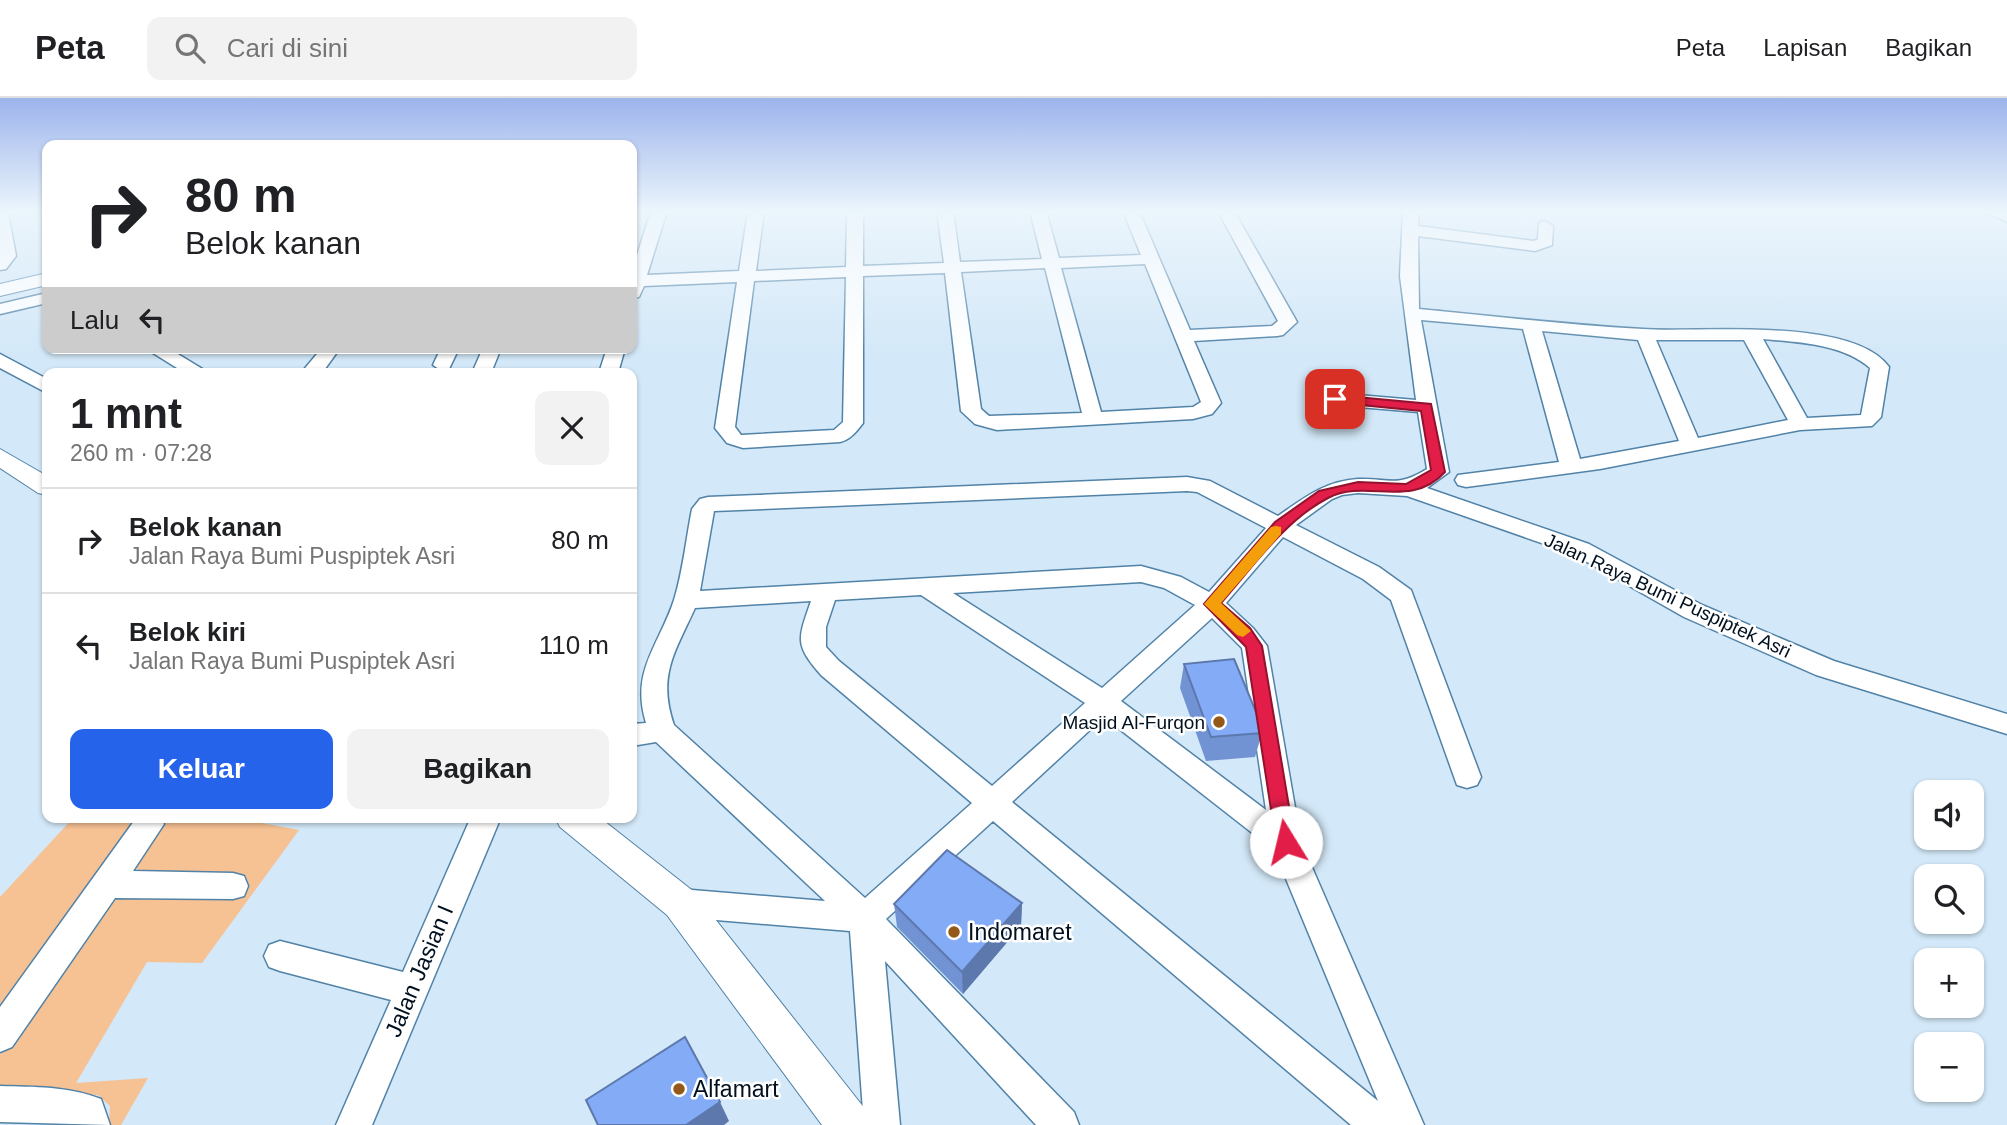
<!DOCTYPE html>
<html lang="id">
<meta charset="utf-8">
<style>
:root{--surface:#fff;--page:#f2f2f2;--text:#202124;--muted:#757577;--line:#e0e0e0;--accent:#2563eb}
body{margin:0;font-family:Helvetica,sans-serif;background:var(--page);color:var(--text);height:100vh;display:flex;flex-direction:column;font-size:26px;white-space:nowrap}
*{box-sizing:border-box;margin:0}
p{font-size:23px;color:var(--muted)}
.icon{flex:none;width:38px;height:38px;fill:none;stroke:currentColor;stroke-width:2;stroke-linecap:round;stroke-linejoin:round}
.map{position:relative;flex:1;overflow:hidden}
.drawer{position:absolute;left:42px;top:270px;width:595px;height:455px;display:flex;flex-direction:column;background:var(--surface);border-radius:14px;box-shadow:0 2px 5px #0004}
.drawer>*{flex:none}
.banner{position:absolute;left:42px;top:42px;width:595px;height:214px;border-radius:14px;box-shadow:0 2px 5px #0004;background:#fff;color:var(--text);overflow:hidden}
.buttons{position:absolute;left:1914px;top:682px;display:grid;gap:14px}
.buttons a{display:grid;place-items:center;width:70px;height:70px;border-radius:14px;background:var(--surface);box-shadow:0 2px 5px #0004;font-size:35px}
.pin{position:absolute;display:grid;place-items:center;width:60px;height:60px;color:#fff;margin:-30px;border-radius:14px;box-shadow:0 4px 10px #0006}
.me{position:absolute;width:77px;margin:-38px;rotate:351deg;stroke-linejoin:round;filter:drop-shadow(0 0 5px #0008)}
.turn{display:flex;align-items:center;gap:24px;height:147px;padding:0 28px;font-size:32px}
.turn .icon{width:91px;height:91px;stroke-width:2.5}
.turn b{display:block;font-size:49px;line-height:60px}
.then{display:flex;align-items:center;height:66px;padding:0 28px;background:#0003;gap:14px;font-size:26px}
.round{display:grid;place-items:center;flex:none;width:74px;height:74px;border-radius:14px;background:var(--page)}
.overview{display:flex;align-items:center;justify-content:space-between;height:119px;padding:0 28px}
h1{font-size:42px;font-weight:600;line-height:52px}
.action{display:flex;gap:14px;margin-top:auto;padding:14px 28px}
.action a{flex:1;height:80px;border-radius:14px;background:var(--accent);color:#fff;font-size:28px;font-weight:600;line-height:80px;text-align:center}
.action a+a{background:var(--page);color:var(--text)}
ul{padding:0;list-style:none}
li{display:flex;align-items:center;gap:21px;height:105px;padding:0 28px;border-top:2px solid var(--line)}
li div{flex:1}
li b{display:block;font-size:26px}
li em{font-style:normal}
header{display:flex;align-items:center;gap:42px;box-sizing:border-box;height:98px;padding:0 35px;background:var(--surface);border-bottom:2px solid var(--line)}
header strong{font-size:33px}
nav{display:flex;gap:38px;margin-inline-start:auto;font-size:24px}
.search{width:490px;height:63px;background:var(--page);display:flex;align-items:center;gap:18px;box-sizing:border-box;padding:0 24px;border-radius:14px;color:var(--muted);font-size:26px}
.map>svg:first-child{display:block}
.green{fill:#f6c193}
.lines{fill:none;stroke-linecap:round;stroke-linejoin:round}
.minor-casing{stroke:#5182a7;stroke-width:3}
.tertiary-casing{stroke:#5182a7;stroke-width:2}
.minor{fill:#fff;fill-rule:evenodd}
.tertiary{fill:#fff;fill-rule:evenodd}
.wall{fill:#7193d4}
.shaded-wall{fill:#5c78ac}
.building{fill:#83abf6;stroke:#5c78ac;stroke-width:2}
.route{fill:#e11d48;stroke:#92132f;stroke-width:2}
.slow{fill:#f59e0b}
.poi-dot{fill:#945918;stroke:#fff;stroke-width:2.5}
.labels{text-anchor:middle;stroke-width:5;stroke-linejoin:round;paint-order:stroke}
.street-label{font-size:19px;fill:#00101e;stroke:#fff}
.poi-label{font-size:19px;fill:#00101e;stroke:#fff;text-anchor:end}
.near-poi-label{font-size:23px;fill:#00101e;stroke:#fff;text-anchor:start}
.near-street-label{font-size:23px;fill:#00101e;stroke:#fff}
</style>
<header>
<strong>Peta</strong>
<div class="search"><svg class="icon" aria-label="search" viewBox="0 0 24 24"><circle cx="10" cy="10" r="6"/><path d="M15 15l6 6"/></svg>Cari di sini</div>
<nav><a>Peta</a><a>Lapisan</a><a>Bagikan</a></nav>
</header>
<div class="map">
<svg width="2007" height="1027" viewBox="0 0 2007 1027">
<rect width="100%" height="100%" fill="#d3e8f8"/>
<!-- green -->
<path class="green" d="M 74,719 L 231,719 L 299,732 L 202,865 L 147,864 L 76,985 L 148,980 L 121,1027 L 109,1027 L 110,1008 L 98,997 L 0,992 L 0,957 L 99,815 L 118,800 L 139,774 L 135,768 L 138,758 L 163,722 L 140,721 L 0,917 L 0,799 Z"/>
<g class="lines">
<!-- minor casing -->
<g class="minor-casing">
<path id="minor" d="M 0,113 L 8,115 L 16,158 L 6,171 L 0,172 Z
M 651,113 L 667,113 L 647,177 L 739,173 L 748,113 L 764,113 L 756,173 L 846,169 L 847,113 L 863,113 L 863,168 L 944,165 L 937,113 L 953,113 L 960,164 L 1042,161 L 1030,113 L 1046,113 L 1059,160 L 1141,157 L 1123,113 L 1139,113 L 1190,232 L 1272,228 L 1278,223 L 1218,113 L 1234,113 L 1297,224 L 1283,237 L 1277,238 L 1194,243 L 1221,305 L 1212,316 L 1193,321 L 997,332 L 975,326 L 961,313 L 945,175 L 863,178 L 863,325 C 857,333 850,342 840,344 L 743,350 L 727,345 L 715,330 L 737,184 L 644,188 L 639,199 L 632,200 L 632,173 ZM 1145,166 L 1201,304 L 1193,309 L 1101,314 L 1061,170 ZM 1045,170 L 1082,315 L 989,318 L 981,311 L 961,174 ZM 846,179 L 843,324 L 834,332 L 741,337 L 735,329 L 754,183 Z
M 1403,113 L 1419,113 L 1418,128 L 1534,143 L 1538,141 L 1539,125 L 1545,123 L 1553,128 L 1552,147 L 1535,153 L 1418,138 L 1419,211 C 1494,218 1568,227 1643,231 C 1701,235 1852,218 1889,269 L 1881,319 L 1872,328 L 1800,332 L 1600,371 L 1466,389 L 1458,387 L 1455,382 L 1458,377 L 1559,364 L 1523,231 L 1421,222 L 1449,374 L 1427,390 L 1589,446 L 1702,507 L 1834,563 L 2007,616 L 2007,636 L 1816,577 L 1684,519 L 1573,456 L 1407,398 L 1358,395 L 1342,397 L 1332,401 L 1296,427 L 1379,469 L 1411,492 L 1481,679 L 1477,687 L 1467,690 L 1457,687 L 1391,502 L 1363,481 L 1283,439 L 1226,505 L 1253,530 L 1267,548 L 1301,744 L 1424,1027 L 1351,1027 L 993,723 L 886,821 L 1074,1014 L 1079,1027 L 1036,1027 L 885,863 L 900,1027 L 864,1027 L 850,833 L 680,819 L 669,815 L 664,805 L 669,795 L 680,791 L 825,803 L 656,644 L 632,648 L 632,626 L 646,625 C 630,573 659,548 674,502 C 683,473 686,441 692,411 L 700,401 L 708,399 L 1187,379 L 1210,383 L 1278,418 C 1304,400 1325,383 1358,381 C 1391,380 1396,390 1427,371 L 1418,314 L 1335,307 L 1325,301 L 1335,295 L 1416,302 L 1400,178 ZM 1542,233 L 1638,242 L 1679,343 L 1580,361 ZM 1763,241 C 1798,244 1843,246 1870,270 L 1861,317 L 1807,320 ZM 1656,242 L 1744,242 L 1788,322 L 1698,340 ZM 1187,393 L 1197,394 L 1266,430 L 1209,494 L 1181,479 L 1141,468 L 700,493 L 714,413 ZM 1141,484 L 1164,490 L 1195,507 L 1102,590 L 953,495 ZM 921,497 L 1085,605 L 992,688 L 839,563 L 826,549 L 826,529 L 835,502 ZM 811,503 C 798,541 794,546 821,577 L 972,705 L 865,800 L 674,627 C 657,578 675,554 695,510 ZM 1212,520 L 1242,550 L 1266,712 L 1121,603 ZM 1104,619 L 1274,752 L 1378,1003 L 1012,704 Z
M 1982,113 L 2007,114 L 2007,124 Z
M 47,195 L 47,205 L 0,216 L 0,206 Z
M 145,250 L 168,250 L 209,275 L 185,275 Z
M 322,250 L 340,250 L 322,275 L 301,275 Z
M 441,250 L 459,250 L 449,271 L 442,273 L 433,267 Z
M 483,250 L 501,250 L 491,275 L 472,275 Z
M 607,250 L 625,250 L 618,275 L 599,275 Z
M 0,256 L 47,281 L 47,295 L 0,270 Z
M 137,719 L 160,719 L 164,726 L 133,773 L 233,775 L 244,778 L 248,788 L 244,798 L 233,801 L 115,800 L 12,949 L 0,954 L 0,909 Z
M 471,719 L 501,719 L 372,1027 L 336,1027 L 391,902 L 280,873 L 269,869 L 264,858 L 269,847 L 280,843 L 403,874 Z
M 0,988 C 35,989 68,988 101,1001 L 110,1027 L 0,1024 Z"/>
</g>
<!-- tertiary casing -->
<g class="tertiary-casing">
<path id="tertiary" d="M 47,175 L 47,187 L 0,198 L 0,186 Z
M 0,351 L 47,378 L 47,397 L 38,395 L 0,370 Z
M 555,719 L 599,719 L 693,793 L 865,1011 L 871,1027 L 822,1027 L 667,817 L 560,729 Z"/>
</g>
<!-- minor -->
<use href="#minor" class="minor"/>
<!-- tertiary -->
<use href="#tertiary" class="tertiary"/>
</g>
<!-- wall -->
<path class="wall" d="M 1184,566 L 1262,635 L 1255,659 L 1206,663 L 1180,590 Z
M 1022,805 L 1021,828 L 963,896 L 897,829 L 894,806 Z"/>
<!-- shaded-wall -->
<path class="shaded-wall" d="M 1022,805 L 1021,828 L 963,896 L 962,874 Z
M 720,1004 L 729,1023 L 724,1027 L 686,1027 Z"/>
<!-- building -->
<path class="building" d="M 1234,561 L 1259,621 L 1262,635 L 1211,639 L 1184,566 Z
M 947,752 L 1022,805 L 962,874 L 894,806 Z
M 685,939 L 720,1004 L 686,1027 L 598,1027 L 586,1002 Z"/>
<!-- sky -->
<linearGradient id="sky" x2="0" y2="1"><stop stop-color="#9db4ec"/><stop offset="0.44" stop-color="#ebf5fc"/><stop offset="1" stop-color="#ebf5fc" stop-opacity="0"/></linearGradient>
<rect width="2007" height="257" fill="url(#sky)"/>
<!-- route -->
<path class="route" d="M 1335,297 L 1431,306 L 1445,374 C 1410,412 1367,380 1328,400 C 1284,423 1253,469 1221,505 L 1250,530 L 1262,548 L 1295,744 L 1292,749 L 1279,749 L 1276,744 L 1246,549 L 1204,506 L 1275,424 L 1319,393 L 1358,384 L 1406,386 L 1431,372 L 1421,313 L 1331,304 L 1331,298 Z"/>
<!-- slow -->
<path class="slow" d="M 1276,428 L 1281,429 L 1281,436 L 1221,505 L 1251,533 L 1243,539 L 1237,537 L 1204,506 L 1271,429 Z"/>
<!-- markers -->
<g class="poi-dot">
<circle cx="1219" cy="624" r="7"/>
<circle cx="954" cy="834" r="7"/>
<circle cx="679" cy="991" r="7"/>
</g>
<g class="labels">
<!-- street labels -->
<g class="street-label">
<text transform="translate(1668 497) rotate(25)" y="7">Jalan Raya Bumi Puspiptek Asri</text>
</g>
<!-- poi labels -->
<g class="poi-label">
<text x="1205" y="631">Masjid Al-Furqon</text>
</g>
<!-- near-poi labels -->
<g class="near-poi-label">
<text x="968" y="842">Indomaret</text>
<text x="693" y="999">Alfamart</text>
</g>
<!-- near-street labels -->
<g class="near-street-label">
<text transform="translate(419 873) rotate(-67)" y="8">Jalan Jasian I</text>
</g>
</g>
</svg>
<div class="buttons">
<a><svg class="icon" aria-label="sound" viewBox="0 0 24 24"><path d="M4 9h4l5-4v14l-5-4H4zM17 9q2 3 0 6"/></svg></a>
<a><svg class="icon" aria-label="search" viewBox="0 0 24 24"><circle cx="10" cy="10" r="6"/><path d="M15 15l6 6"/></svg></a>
<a>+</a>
<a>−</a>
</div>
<div class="pin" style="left:1335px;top:301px;background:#d93025"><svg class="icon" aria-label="arrive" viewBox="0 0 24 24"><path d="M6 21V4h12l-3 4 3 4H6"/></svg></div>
<svg class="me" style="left:1286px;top:744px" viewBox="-20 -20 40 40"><circle r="19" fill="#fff"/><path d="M0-13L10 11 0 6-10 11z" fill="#e11d48"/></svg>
<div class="banner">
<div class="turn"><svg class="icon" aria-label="right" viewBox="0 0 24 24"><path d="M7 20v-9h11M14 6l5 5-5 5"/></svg><div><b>80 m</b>Belok kanan</div></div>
<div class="then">Lalu<svg class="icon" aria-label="left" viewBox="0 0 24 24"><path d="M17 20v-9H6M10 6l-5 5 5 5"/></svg></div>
</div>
<section class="drawer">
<div class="overview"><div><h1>1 mnt</h1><p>260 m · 07:28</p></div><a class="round"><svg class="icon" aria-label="close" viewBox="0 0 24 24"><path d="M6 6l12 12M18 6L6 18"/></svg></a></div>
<ul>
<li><svg class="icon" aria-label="right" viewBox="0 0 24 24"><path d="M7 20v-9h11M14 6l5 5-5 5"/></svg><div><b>Belok kanan</b><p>Jalan Raya Bumi Puspiptek Asri</p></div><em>80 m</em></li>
<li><svg class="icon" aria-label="left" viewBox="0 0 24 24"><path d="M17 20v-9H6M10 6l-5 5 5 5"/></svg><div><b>Belok kiri</b><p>Jalan Raya Bumi Puspiptek Asri</p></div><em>110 m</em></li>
</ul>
<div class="action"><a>Keluar</a><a>Bagikan</a></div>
</section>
</div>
